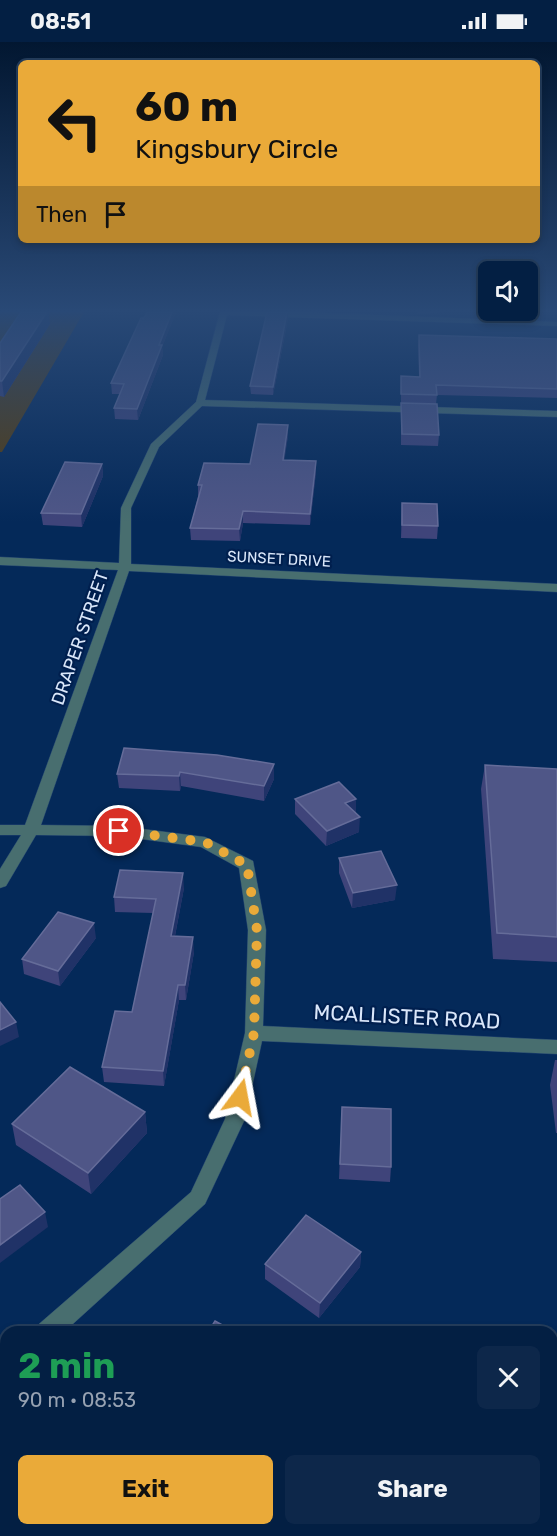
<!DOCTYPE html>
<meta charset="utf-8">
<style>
:root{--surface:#031f43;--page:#0d274a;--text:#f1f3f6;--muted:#97a2b2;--line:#243d5c;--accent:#eaaa39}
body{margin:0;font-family:Rubik,sans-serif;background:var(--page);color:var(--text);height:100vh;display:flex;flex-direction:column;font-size:22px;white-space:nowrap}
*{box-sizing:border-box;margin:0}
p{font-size:20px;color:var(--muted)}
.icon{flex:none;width:33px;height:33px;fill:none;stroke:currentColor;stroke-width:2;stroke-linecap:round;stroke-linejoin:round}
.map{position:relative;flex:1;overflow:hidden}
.details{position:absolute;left:0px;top:1284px;width:558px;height:210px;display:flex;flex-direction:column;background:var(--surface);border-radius:18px 18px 0 0;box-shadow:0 3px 9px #0003,0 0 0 2px var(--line)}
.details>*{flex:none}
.banner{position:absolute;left:18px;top:18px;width:522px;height:183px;border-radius:9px;box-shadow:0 3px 9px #0003,0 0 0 2px var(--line);background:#eaaa39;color:#111;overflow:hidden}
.tools{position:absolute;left:478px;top:219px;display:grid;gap:12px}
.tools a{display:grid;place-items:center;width:60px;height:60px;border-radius:9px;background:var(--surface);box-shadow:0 3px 9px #0003,0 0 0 2px var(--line);font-size:30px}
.pin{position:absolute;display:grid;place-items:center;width:51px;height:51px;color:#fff;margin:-26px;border:3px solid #fff;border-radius:50%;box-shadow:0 2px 6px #0007}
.me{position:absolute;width:66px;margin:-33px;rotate:13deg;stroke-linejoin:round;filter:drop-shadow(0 0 4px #0008)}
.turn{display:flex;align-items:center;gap:21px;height:126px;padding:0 18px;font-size:27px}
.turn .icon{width:78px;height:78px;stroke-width:2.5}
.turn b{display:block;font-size:42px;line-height:51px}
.then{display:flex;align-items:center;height:57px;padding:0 18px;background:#0003;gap:12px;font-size:22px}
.round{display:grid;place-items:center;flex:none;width:63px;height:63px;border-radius:9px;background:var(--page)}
.head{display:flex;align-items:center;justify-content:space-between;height:102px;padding:0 18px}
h1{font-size:36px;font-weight:700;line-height:45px;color:#1e9e55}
.cta{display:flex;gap:12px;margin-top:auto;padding:12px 18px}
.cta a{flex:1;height:69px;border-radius:9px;background:var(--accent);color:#111;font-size:24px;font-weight:700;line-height:69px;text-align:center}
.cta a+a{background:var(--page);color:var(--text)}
.status{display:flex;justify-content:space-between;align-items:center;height:42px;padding:0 30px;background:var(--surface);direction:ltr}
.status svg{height:16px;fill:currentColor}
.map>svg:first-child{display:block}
.green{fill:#573c0b}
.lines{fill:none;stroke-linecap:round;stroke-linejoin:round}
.minor-casing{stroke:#224470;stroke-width:1}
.minor{fill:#486e6f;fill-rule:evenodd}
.wall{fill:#3f447a}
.shaded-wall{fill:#203267}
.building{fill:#4f5687;stroke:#656c99;stroke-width:1.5}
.route{stroke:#eaaa39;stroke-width:10;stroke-dasharray:0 18}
.labels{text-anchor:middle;stroke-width:4.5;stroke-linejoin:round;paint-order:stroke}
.far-street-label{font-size:15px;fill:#dae7fa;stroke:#001f4e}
.street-label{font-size:18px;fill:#dae7fa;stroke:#001f4e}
.near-street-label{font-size:21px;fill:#dae7fa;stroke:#001f4e}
</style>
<div class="status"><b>08:51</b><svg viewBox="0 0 49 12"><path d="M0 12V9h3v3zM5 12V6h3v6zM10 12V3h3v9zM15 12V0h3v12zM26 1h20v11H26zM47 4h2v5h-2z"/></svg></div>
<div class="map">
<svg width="557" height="1494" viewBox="0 0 557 1494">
<rect width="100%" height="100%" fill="#042959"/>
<!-- green -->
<path class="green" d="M 0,270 L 84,270 L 2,410 L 0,410 Z"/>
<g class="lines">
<!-- minor casing -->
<g class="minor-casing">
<path id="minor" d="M 220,270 L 303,270 L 557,280 L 557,284 L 227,273 L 205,358 L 557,369 L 557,375 L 202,364 L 159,405 L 131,466 L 131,522 L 557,542 L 557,550 L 129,529 L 41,783 L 119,784 L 205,795 L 253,819 L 266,888 L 263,984 L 557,998 L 557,1012 L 262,999 L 245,1077 L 205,1162 L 64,1290 L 36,1290 L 39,1282 L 191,1150 L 225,1077 L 245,991 L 248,888 L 239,826 L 201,805 L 119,794 L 36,793 L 6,844 L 0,846 L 0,827 L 21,793 L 0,793 L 0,783 L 25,783 L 118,528 L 0,523 L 0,515 L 119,521 L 121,466 L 151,402 L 196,360 Z
M 6,1316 L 6,1341 L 0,1344 L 0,1318 Z
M 0,1378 L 6,1380 L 6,1408 L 0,1406 Z
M 88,1488 L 116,1488 L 119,1494 L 91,1494 Z"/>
</g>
<!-- minor -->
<use href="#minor" class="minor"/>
</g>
<!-- wall -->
<path class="wall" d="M 147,270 L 176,270 L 162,305 L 163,313 L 138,378 L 115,377 L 114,366 L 120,352 L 112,352 L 111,341 Z
M 288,270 L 288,277 L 273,353 L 251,352 L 250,344 Z
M 417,270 L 447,270 L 417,272 Z
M 50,282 L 4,355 L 0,354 L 0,301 Z
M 419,293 L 557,297 L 557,356 L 437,353 L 436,362 L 439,393 L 438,404 L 401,403 L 401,334 L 419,335 L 418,302 Z
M 288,394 L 284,418 L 316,419 L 316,430 L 310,483 L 243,481 L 240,499 L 191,498 L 190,486 L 198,455 L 198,443 L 250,422 Z
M 102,422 L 103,434 L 82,485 L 43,483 L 41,471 Z
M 402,461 L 438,484 L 437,497 L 401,496 Z
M 124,706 L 274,737 L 264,759 L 181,744 L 180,749 L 119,746 L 117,732 Z
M 485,723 L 557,727 L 557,920 L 493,917 L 481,747 Z
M 295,757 L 356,771 L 359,790 L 326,804 L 295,772 Z
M 339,816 L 395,858 L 352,866 L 339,831 Z
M 184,846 L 175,894 L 194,910 L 186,958 L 179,958 L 164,1044 L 104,1040 L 102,1025 L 132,970 L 153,871 L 115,870 L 114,855 Z
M 96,896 L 60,944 L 24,932 L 22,917 Z
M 555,1018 L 557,1018 L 557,1091 L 556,1091 L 550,1043 Z
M 342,1065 L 391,1125 L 390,1140 L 339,1137 Z
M 145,1070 L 147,1091 L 91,1152 L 16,1103 L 12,1082 Z
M 361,1210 L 360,1225 L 319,1276 L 265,1237 L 265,1222 Z
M 255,1488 L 331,1488 L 334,1494 L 258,1494 Z"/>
<!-- shaded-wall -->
<path class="shaded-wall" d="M 47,270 L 49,270 L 50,282 L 4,355 L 2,339 Z
M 172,270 L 176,270 L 162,305 L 163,313 L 138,378 L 137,367 L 159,303 Z
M 288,270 L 288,277 L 273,353 L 273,345 Z
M 288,383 L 288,394 L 283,429 L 283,418 Z
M 316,419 L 316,430 L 310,483 L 310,472 Z
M 102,422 L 103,434 L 82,485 L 81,472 Z
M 243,469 L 243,481 L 240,499 L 239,487 Z
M 274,722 L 274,737 L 264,759 L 264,744 Z
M 180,730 L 181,744 L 180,749 L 179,734 Z
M 356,757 L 356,771 L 345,761 Z
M 360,775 L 359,790 L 326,804 L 327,789 Z
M 183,831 L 184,846 L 172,909 L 171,894 Z
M 397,843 L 395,858 L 352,866 L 353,851 Z
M 94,881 L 96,896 L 60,944 L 58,929 Z
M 193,895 L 194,910 L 186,958 L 185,943 Z
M 178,943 L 179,958 L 164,1044 L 163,1029 Z
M 16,980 L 19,995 L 0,1004 L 0,988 Z
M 145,1070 L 147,1091 L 91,1152 L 88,1131 Z
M 45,1170 L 48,1185 L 0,1221 L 0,1203 Z
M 361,1210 L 360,1225 L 319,1276 L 320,1261 Z"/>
<!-- building -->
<path class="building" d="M 21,270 L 47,270 L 2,339 L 0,339 L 0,301 Z
M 147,270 L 172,270 L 159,303 L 162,303 L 137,367 L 114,366 L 124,342 L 111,341 L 141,276 L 144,276 Z
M 267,270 L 287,270 L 273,345 L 250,344 Z
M 419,293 L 557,297 L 557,347 L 436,343 L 437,353 L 401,352 L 401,334 L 420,335 Z
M 401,361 L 437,362 L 439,393 L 402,392 Z
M 258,382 L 288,383 L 283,418 L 316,419 L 310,472 L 243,469 L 239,487 L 190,486 L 202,443 L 198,443 L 204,421 L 250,422 Z
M 65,420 L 102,422 L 81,472 L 41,471 Z
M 402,461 L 437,462 L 438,484 L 402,483 Z
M 124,706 L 217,713 L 274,722 L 264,744 L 180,730 L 179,734 L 117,732 Z
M 485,723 L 557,727 L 557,895 L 497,891 Z
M 339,740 L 356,757 L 345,761 L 360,775 L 327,789 L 295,757 Z
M 381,809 L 397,843 L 353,851 L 339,816 Z
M 120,828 L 183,831 L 171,894 L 193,895 L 185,943 L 178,943 L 163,1029 L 102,1025 L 115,969 L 132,970 L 156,857 L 114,855 Z
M 58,870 L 94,881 L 58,929 L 22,917 Z
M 0,960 L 16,980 L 0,988 Z
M 70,1025 L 145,1070 L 88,1131 L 12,1082 Z
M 342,1065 L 391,1067 L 391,1125 L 340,1122 Z
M 20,1143 L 45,1170 L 0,1203 L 0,1157 Z
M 306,1173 L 361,1210 L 320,1261 L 265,1222 Z
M 215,1279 L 235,1290 L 208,1290 Z
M 261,1488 L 331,1488 L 334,1494 L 263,1494 Z"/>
<!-- sky -->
<linearGradient id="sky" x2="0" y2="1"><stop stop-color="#021731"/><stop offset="0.56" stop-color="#294976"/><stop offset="1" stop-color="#294976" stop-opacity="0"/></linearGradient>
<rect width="557" height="480" fill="url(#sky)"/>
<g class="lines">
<!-- route -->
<path class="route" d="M 119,789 L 205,800 L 247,823 L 257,888 L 254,991 L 240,1055"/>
</g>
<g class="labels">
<!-- far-street labels -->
<g class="far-street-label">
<text transform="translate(279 517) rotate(3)" y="5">SUNSET DRIVE</text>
</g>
<!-- street labels -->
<g class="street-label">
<text transform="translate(80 596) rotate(-71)" y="6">DRAPER STREET</text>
</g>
<!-- near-street labels -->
<g class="near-street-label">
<text transform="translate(407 975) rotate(3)" y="7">MCALLISTER ROAD</text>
</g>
</g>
</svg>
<div class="tools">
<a><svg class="icon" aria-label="sound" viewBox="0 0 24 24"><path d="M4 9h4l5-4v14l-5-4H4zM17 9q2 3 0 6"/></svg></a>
</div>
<div class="pin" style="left:119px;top:789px;background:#d93025"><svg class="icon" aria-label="arrive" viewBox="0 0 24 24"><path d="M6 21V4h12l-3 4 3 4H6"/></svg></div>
<svg class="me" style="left:240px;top:1055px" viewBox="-20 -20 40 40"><path d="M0-17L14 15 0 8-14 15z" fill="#eaaa39" stroke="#fff" stroke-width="4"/></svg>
<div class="banner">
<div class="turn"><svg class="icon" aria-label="left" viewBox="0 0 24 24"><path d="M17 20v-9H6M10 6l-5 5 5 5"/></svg><div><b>60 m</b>Kingsbury Circle</div></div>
<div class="then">Then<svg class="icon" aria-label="arrive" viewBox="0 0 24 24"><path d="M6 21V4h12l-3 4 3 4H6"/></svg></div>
</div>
<section class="details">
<div class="head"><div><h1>2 min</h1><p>90 m · 08:53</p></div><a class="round"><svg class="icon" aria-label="close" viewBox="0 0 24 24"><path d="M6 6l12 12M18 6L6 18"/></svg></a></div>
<div class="cta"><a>Exit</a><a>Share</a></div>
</section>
</div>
